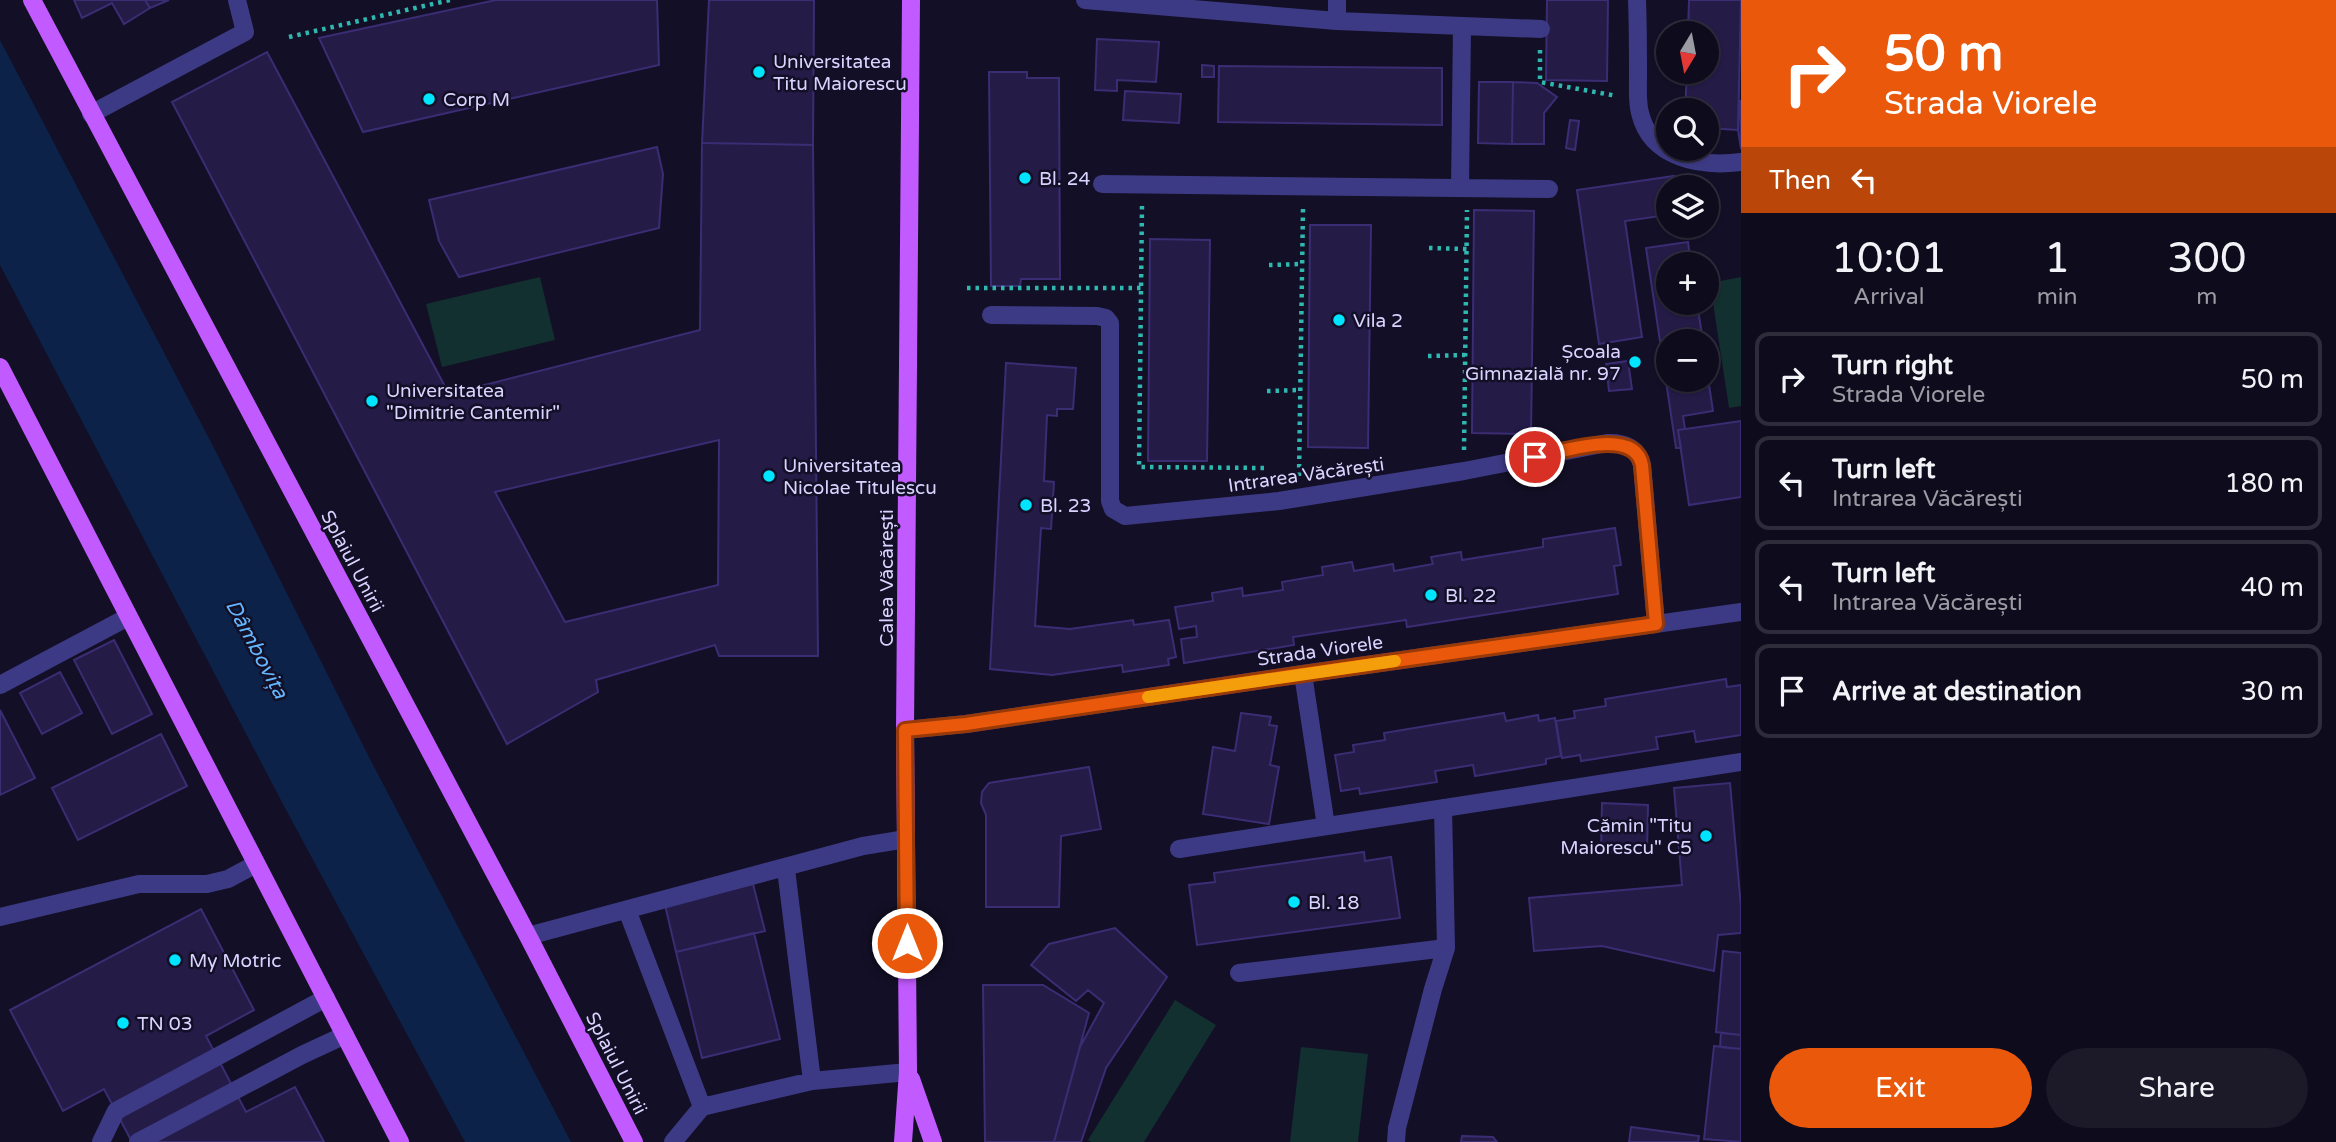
<!DOCTYPE html>
<meta charset="utf-8">
<style>
:root{--surface:#0e0b1c;--page:#1c1929;--text:#f1f3f6;--muted:#9b9ba3;--line:#2e2b3b;--accent:#ea580c}
body{margin:0;font-family:"Varela Round",sans-serif;background:var(--page);color:var(--text);height:100vh;display:flex;flex-direction:column;font-size:26px;white-space:nowrap}
*{box-sizing:border-box;margin:0}
p{font-size:23px;color:var(--muted)}
.icon{flex:none;width:38px;height:38px;fill:none;stroke:currentColor;stroke-width:2;stroke-linecap:round;stroke-linejoin:round}
.map{position:relative;flex:1;overflow:hidden}
.panel{display:flex;flex-direction:column;background:var(--surface);width:595px}
.panel>*{flex:none}
.hud{background:#ea580c;color:#fff;overflow:hidden}
.needle{width:46px;rotate:190deg}
.buttons{position:absolute;left:1656px;top:21px;display:grid;gap:14px}
.buttons a{display:grid;place-items:center;width:63px;height:63px;border-radius:50%;background:var(--surface);box-shadow:0 2px 5px #0004,0 0 0 2px var(--line);font-size:35px}
.pin{position:absolute;display:grid;place-items:center;width:60px;height:60px;color:#fff;margin:-30px;border:4px solid #fff;border-radius:50%;box-shadow:0 2px 7px #0007}
.me{position:absolute;width:77px;margin:-38px;rotate:0deg;stroke-linejoin:round;filter:drop-shadow(0 0 5px #0008)}
.turn{display:flex;align-items:center;gap:24px;height:147px;padding:0 28px;font-size:32px}
.turn .icon{width:91px;height:91px;stroke-width:2.5}
.turn b{display:block;font-size:49px;line-height:60px}
.then{display:flex;align-items:center;height:66px;padding:0 28px;background:#0003;gap:14px;font-size:26px}
.eta{display:flex;justify-content:space-evenly;align-items:center;height:119px;text-align:center}
.eta b{font-size:42px;font-weight:600;line-height:49px}
.button{display:flex;gap:14px;margin-top:auto;padding:14px 28px}
.button a{flex:1;height:80px;border-radius:42px;background:var(--accent);color:#fff;font-size:28px;font-weight:600;line-height:80px;text-align:center}
.button a+a{background:var(--page);color:var(--text)}
ul{padding:0;list-style:none}
li{display:flex;align-items:center;gap:21px;height:94px;margin:0 14px 10px;padding:0 14px;border:4px solid var(--line);border-radius:14px}
li div{flex:1}
li b{display:block;font-size:26px}
li em{font-style:normal}
main{display:flex;flex:1;min-height:0}
.map>svg:first-child{display:block}
.green{fill:#12302f}
.water{fill:#0c2248}
.building{fill:#241b47;stroke:#3b2d73;stroke-width:2;fill-rule:evenodd}
.lines{fill:none;stroke-linecap:round;stroke-linejoin:round}
.path{stroke:#2fb8b0;stroke-width:4.5;stroke-dasharray:3.5 5;stroke-linecap:butt}
.minor{stroke:#3d3a85;stroke-width:18}
.major{stroke:#c25bff;stroke-width:18}
.route-casing{stroke:#983908;stroke-width:18}
.route{stroke:#ea580c;stroke-width:12}
.slow{stroke:#f59e0b;stroke-width:12}
.poi-dot{fill:#00e5ff;stroke:#130f26;stroke-width:2.5}
.labels{text-anchor:middle;stroke-width:5;stroke-linejoin:round;paint-order:stroke}
.poi-label{font-size:19px;fill:#d9d4ff;stroke:#130f26;text-anchor:start}
.street-label{font-size:19px;fill:#d9d4ff;stroke:#130f26}
.water-label{font-size:21px;font-style:italic;fill:#62b6ff;stroke:#130f26}
</style>
<main>
<div class="map">
<svg width="1741" height="1142" viewBox="0 0 1741 1142">
<rect width="100%" height="100%" fill="#130f26"/>
<!-- green -->
<path class="green" d="M 540,277 L 555,340 L 442,367 L 426,304 Z
M 1741,277 L 1741,406 L 1729,408 L 1710,283 Z
M 1175,1000 L 1216,1025 L 1144,1142 L 1091,1142 L 1088,1140 Z
M 1301,1047 L 1368,1054 L 1358,1142 L 1290,1142 Z"/>
<!-- water -->
<path class="water" d="M 0,40 L 213,446 L 371,761 L 571,1142 L 465,1142 L 284,806 L 0,265 Z"/>
<!-- building -->
<path class="building" d="M 74,0 L 145,0 L 150,8 L 124,24 L 112,3 L 82,18 Z
M 145,0 L 169,0 L 150,8 Z
M 496,0 L 657,0 L 659,65 L 363,132 L 319,38 Z
M 709,0 L 814,0 L 813,145 L 702,143 Z
M 1547,0 L 1608,0 L 1607,81 L 1546,80 Z
M 1689,0 L 1741,0 L 1738,130 L 1706,128 L 1706,110 L 1685,110 L 1687,72 L 1706,72 L 1706,33 L 1688,33 Z
M 1097,39 L 1159,42 L 1156,82 L 1117,80 L 1117,91 L 1095,90 Z
M 267,52 L 449,394 L 700,330 L 702,143 L 813,145 L 818,656 L 719,656 L 715,645 L 596,680 L 598,692 L 507,744 L 172,102 ZM 719,440 L 718,585 L 565,622 L 495,492 Z
M 1202,65 L 1214,66 L 1214,77 L 1202,77 Z
M 1219,66 L 1442,68 L 1442,125 L 1218,122 Z
M 989,72 L 1027,72 L 1027,78 L 1059,78 L 1060,279 L 1021,279 L 1020,286 L 991,286 Z
M 1479,82 L 1513,82 L 1512,144 L 1478,143 Z
M 1513,82 L 1537,83 L 1557,97 L 1544,113 L 1544,144 L 1512,144 Z
M 1125,91 L 1181,94 L 1179,123 L 1123,120 Z
M 1740,101 L 1741,101 L 1741,149 L 1738,130 Z
M 1570,120 L 1579,121 L 1575,150 L 1566,148 Z
M 657,147 L 663,174 L 659,228 L 459,277 L 439,241 L 429,200 Z
M 1674,176 L 1675,187 L 1668,187 L 1668,215 L 1625,221 L 1642,337 L 1599,344 L 1577,190 Z
M 1474,210 L 1534,211 L 1531,434 L 1472,433 Z
M 1310,225 L 1371,225 L 1368,448 L 1308,447 Z
M 1150,239 L 1210,240 L 1207,461 L 1148,461 Z
M 1688,242 L 1691,264 L 1668,264 L 1668,303 L 1697,303 L 1703,341 L 1668,341 L 1668,380 L 1706,380 L 1706,365 L 1713,411 L 1683,416 L 1685,429 L 1678,430 L 1681,448 L 1676,448 L 1646,248 Z
M 1628,361 L 1632,389 L 1609,391 L 1606,364 Z
M 1006,363 L 1076,368 L 1073,409 L 1057,409 L 1057,416 L 1047,415 L 1044,481 L 1054,482 L 1051,529 L 1041,528 L 1035,626 L 1070,629 L 1133,620 L 1134,625 L 1169,620 L 1176,657 L 1168,659 L 1169,665 L 1123,672 L 1122,665 L 1052,675 L 990,669 Z
M 1741,421 L 1741,497 L 1689,505 L 1678,430 Z
M 1615,528 L 1621,565 L 1614,566 L 1618,594 L 1407,627 L 1406,620 L 1293,637 L 1294,645 L 1184,663 L 1181,639 L 1197,637 L 1196,626 L 1179,629 L 1175,607 L 1213,601 L 1212,593 L 1242,588 L 1243,596 L 1283,590 L 1282,582 L 1323,575 L 1322,567 L 1352,562 L 1354,571 L 1393,564 L 1394,571 L 1433,564 L 1431,557 L 1461,552 L 1462,560 L 1543,547 L 1543,539 Z
M 114,640 L 152,714 L 112,734 L 74,660 Z
M 60,672 L 82,713 L 42,734 L 20,693 Z
M 1726,679 L 1727,687 L 1741,685 L 1741,735 L 1696,742 L 1694,731 L 1656,737 L 1658,749 L 1581,761 L 1580,755 L 1562,758 L 1556,721 L 1575,718 L 1574,711 L 1606,706 L 1605,699 Z
M 0,710 L 35,778 L 0,795 Z
M 1241,713 L 1271,717 L 1269,725 L 1277,726 L 1270,765 L 1279,767 L 1269,824 L 1203,814 L 1213,747 L 1235,751 Z
M 1504,713 L 1506,721 L 1538,715 L 1539,721 L 1555,718 L 1561,756 L 1546,759 L 1546,764 L 1475,776 L 1473,765 L 1435,771 L 1437,782 L 1360,794 L 1359,788 L 1341,791 L 1335,755 L 1354,752 L 1353,745 L 1385,740 L 1384,733 Z
M 161,734 L 187,786 L 78,840 L 52,788 Z
M 1089,767 L 1101,829 L 1061,836 L 1059,907 L 986,907 L 986,815 L 981,803 L 982,792 L 989,783 Z
M 1730,783 L 1741,907 L 1741,933 L 1718,935 L 1714,971 L 1602,946 L 1534,951 L 1529,898 L 1682,885 L 1674,788 Z
M 1602,803 L 1648,805 L 1647,853 L 1601,852 Z
M 1364,852 L 1365,861 L 1391,857 L 1400,918 L 1197,945 L 1189,885 L 1215,882 L 1214,873 Z
M 753,884 L 765,931 L 676,952 L 665,905 Z
M 201,909 L 254,1010 L 206,1036 L 246,1112 L 295,1087 L 324,1142 L 132,1142 L 104,1089 L 63,1111 L 10,1010 Z
M 1115,928 L 1167,977 L 1106,1068 L 1081,1142 L 1054,1142 L 1080,1047 L 1104,1003 L 1088,990 L 1076,1001 L 1031,965 L 1049,944 Z
M 754,933 L 780,1039 L 702,1058 L 676,952 Z
M 1723,951 L 1741,953 L 1741,1035 L 1716,1032 Z
M 983,985 L 1043,985 L 1089,1013 L 1054,1142 L 985,1142 Z
M 1721,1033 L 1741,1035 L 1741,1049 L 1720,1047 Z
M 1714,1046 L 1741,1049 L 1741,1142 L 1704,1139 Z
M 1631,1127 L 1699,1136 L 1698,1142 L 1629,1142 Z
M 1462,1136 L 1493,1137 L 1497,1142 L 1461,1142 Z"/>
<g class="lines">
<!-- path -->
<path class="path" d="M 289,37 L 450,0
M 1540,50 L 1540,82 L 1617,96
M 1142,206 L 1139,467 L 1266,468
M 1429,248 L 1467,249
M 1269,265 L 1302,264
M 967,288 L 1141,288
M 1428,356 L 1465,355
M 1267,391 L 1300,390
M 1464,450 L 1467,210
M 1299,476 L 1303,208"/>
<!-- minor -->
<path class="minor" d="M 1085,0 L 1337,21 L 1541,29
M 1637,0 C 1638,25 1638,50 1638,76 C 1638,88 1637,102 1640,113 C 1651,159 1701,167 1741,162
M 1337,21 L 1337,0
M 91,114 L 245,32 L 237,0
M 1102,184 L 1549,189
M 1460,188 L 1462,26
M 991,315 L 1097,316 L 1106,318 L 1110,323 L 1110,501 L 1113,509 L 1125,516 L 1279,501 L 1464,471 L 1607,443 C 1624,442 1638,448 1642,465 L 1656,624
M 1303,674 L 1326,826
M 0,685 L 128,617
M 905,730 L 966,724 L 1303,674 L 1741,612
M 1179,849 L 1741,762
M 786,869 L 812,1081
M 627,910 L 702,1107
M 0,917 L 139,884 L 207,884 L 228,879 L 256,864
M 528,936 L 863,846 L 906,839
M 1239,973 L 1446,948
M 101,1142 L 116,1111 L 326,998
M 138,1142 L 302,1055 L 345,1035
M 673,1142 L 702,1107 L 812,1081 L 908,1072
M 1396,1142 L 1397,1128 L 1433,989 L 1446,948 L 1443,808"/>
<!-- major -->
<path class="major" d="M 32,0 L 528,936 L 634,1142
M 0,367 L 400,1142
M 911,1079 L 933,1142
M 903,1142 L 908,1072 L 905,730 L 911,0"/>
</g>
<g class="lines">
<!-- route casing -->
<g class="route-casing">
<path id="route" d="M 907,943 L 905,730 L 966,724 L 1303,674 L 1656,624 L 1642,465 C 1635,426 1562,452 1535,457"/>
</g>
<!-- route -->
<use href="#route" class="route"/>
<!-- slow -->
<path class="slow" d="M 1148,697 L 1395,661"/>
</g>
<!-- markers -->
<g class="poi-dot">
<circle cx="759" cy="72" r="7"/>
<circle cx="429" cy="99" r="7"/>
<circle cx="1025" cy="178" r="7"/>
<circle cx="1339" cy="320" r="7"/>
<circle cx="1635" cy="362" r="7"/>
<circle cx="372" cy="401" r="7"/>
<circle cx="769" cy="476" r="7"/>
<circle cx="1026" cy="505" r="7"/>
<circle cx="1431" cy="595" r="7"/>
<circle cx="1706" cy="836" r="7"/>
<circle cx="1294" cy="902" r="7"/>
<circle cx="175" cy="960" r="7"/>
<circle cx="123" cy="1023" r="7"/>
</g>
<g class="labels">
<!-- poi labels -->
<g class="poi-label">
<text x="773" y="68">Universitatea<tspan x="773" dy="22">Titu Maiorescu</tspan></text>
<text x="443" y="106">Corp M</text>
<text x="1039" y="185">Bl. 24</text>
<text x="1353" y="327">Vila 2</text>
<text x="1621" y="358" text-anchor="end">Școala<tspan x="1621" dy="22">Gimnazială nr. 97</tspan></text>
<text x="386" y="397">Universitatea<tspan x="386" dy="22">"Dimitrie Cantemir"</tspan></text>
<text x="783" y="472">Universitatea<tspan x="783" dy="22">Nicolae Titulescu</tspan></text>
<text x="1040" y="512">Bl. 23</text>
<text x="1445" y="602">Bl. 22</text>
<text x="1692" y="832" text-anchor="end">Cămin "Titu<tspan x="1692" dy="22">Maiorescu" C5</tspan></text>
<text x="1308" y="909">Bl. 18</text>
<text x="189" y="967">My Motric</text>
<text x="137" y="1030">TN 03</text>
</g>
<!-- street labels -->
<g class="street-label">
<text transform="translate(1306 474) rotate(-8)" y="7">Intrarea Văcărești</text>
<text transform="translate(353 561) rotate(62)" y="7">Splaiul Unirii</text>
<text transform="translate(886 578) rotate(-90)" y="7">Calea Văcărești</text>
<text transform="translate(1320 650) rotate(-8)" y="7">Strada Viorele</text>
<text transform="translate(617 1063) rotate(63)" y="7">Splaiul Unirii</text>
</g>
<!-- water labels -->
<g class="water-label">
<text transform="translate(257 649) rotate(62)" y="7">Dâmbovița</text>
</g>
</g>
</svg>
<div class="buttons">
<a><svg class="needle" viewBox="-14 -14 28 28"><path d="M0-13l5 13h-10z" fill="#e53935"/><path d="M0 13l5-13h-10z" fill="#9b9ba3"/></svg></a>
<a><svg class="icon" aria-label="search" viewBox="0 0 24 24"><circle cx="10" cy="10" r="6"/><path d="M15 15l6 6"/></svg></a>
<a><svg class="icon" aria-label="layers" viewBox="0 0 24 24"><path d="M12 4l9 5-9 5-9-5zM3 14l9 5 9-5"/></svg></a>
<a>+</a>
<a>−</a>
</div>
<div class="pin" style="left:1535px;top:457px;background:#d93025"><svg class="icon" aria-label="arrive" viewBox="0 0 24 24"><path d="M6 21V4h12l-3 4 3 4H6"/></svg></div>
<svg class="me" style="left:907px;top:943px" viewBox="-20 -20 40 40"><circle r="17" fill="#ea580c" stroke="#fff" stroke-width="3"/><path d="M0-11L8 9 0 5-8 9z" fill="#fff"/></svg>
</div>
<section class="panel">
<div class="hud">
<div class="turn"><svg class="icon" aria-label="right" viewBox="0 0 24 24"><path d="M7 20v-9h11M14 6l5 5-5 5"/></svg><div><b>50 m</b>Strada Viorele</div></div>
<div class="then">Then<svg class="icon" aria-label="left" viewBox="0 0 24 24"><path d="M17 20v-9H6M10 6l-5 5 5 5"/></svg></div>
</div>
<div class="eta">
<div><b>10:01</b><p>Arrival</p></div>
<div><b>1</b><p>min</p></div>
<div><b>300</b><p>m</p></div>
</div>
<ul>
<li><svg class="icon" aria-label="right" viewBox="0 0 24 24"><path d="M7 20v-9h11M14 6l5 5-5 5"/></svg><div><b>Turn right</b><p>Strada Viorele</p></div><em>50 m</em></li>
<li><svg class="icon" aria-label="left" viewBox="0 0 24 24"><path d="M17 20v-9H6M10 6l-5 5 5 5"/></svg><div><b>Turn left</b><p>Intrarea Văcărești</p></div><em>180 m</em></li>
<li><svg class="icon" aria-label="left" viewBox="0 0 24 24"><path d="M17 20v-9H6M10 6l-5 5 5 5"/></svg><div><b>Turn left</b><p>Intrarea Văcărești</p></div><em>40 m</em></li>
<li><svg class="icon" aria-label="arrive" viewBox="0 0 24 24"><path d="M6 21V4h12l-3 4 3 4H6"/></svg><div><b>Arrive at destination</b></div><em>30 m</em></li>
</ul>
<div class="button"><a>Exit</a><a>Share</a></div>
</section>
</main>
